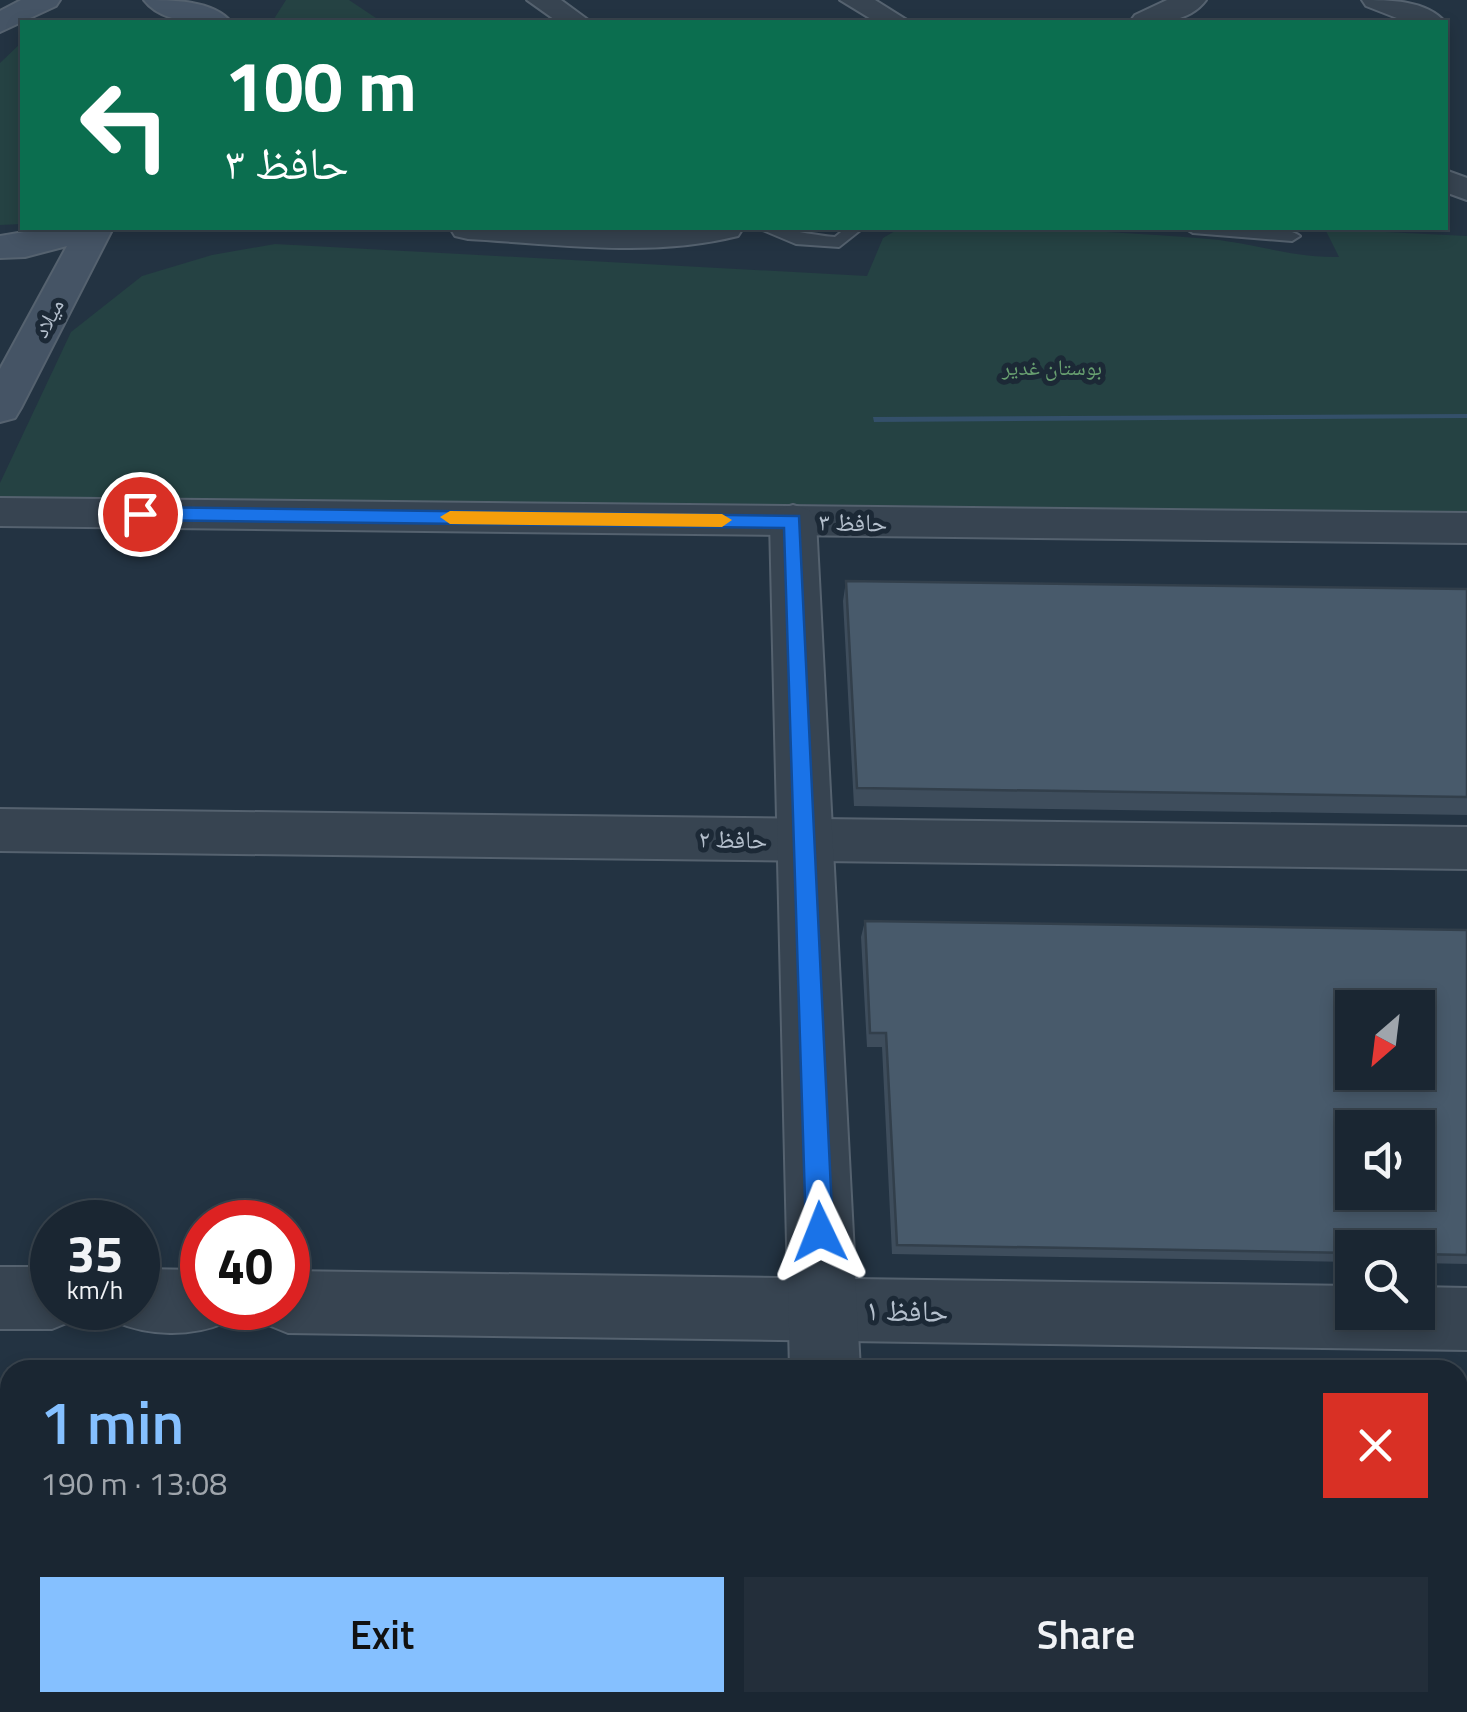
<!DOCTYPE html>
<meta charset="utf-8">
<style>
:root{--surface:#1a2632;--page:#232e3a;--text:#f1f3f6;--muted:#9fa5ac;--line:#38434d;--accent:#85c0ff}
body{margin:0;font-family:"Titillium Web","Noto Naskh Arabic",sans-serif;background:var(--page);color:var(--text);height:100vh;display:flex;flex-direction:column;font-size:38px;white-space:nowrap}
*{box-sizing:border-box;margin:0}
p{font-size:32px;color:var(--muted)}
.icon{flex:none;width:55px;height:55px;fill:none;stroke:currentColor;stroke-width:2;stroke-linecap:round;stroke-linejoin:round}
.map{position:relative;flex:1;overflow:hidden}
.panel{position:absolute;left:0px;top:1360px;width:1468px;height:352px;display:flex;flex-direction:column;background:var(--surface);border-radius:30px 30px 0 0;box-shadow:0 5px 15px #0003,0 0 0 2px var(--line)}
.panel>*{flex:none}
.hud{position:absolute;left:20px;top:20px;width:1428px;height:210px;border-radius:0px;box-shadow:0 5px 15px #0003,0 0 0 2px var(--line);background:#0b6e4f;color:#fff;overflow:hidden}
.needle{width:65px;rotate:208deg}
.controls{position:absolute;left:1335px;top:990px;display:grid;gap:20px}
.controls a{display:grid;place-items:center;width:100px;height:100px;border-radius:0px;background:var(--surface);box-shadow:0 5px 15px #0003,0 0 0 2px var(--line);font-size:50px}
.speed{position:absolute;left:30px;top:1200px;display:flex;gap:20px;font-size:50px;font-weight:700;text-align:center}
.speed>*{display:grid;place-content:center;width:130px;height:130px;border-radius:50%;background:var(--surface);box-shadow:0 5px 15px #0003,0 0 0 2px var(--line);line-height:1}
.speed small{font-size:25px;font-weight:400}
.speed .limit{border:15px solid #d22;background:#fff;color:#111}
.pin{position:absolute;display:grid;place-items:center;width:85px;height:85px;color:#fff;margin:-42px;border:5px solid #fff;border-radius:50%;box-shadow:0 2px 10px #0007}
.me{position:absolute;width:110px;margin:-55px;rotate:358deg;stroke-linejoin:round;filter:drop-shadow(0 0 8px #0008)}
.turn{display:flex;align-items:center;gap:35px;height:210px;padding:0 40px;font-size:45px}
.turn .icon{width:130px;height:130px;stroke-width:2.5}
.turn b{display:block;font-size:70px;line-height:85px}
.round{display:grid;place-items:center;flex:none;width:105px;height:105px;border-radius:0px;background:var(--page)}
.overview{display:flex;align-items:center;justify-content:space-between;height:170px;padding:0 40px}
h1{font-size:60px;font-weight:600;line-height:75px;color:var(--accent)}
.button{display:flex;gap:20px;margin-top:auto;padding:20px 40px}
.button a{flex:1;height:115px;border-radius:0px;background:var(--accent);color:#111;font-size:40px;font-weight:600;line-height:115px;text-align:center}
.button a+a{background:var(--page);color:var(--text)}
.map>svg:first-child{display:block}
.green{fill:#254243}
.water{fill:#34506a}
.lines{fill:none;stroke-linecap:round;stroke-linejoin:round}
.service-casing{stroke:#55626f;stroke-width:4}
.minor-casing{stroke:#55626f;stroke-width:4}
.tertiary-casing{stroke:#55626f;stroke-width:4}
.secondary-casing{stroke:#55626f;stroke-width:4}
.service{fill:#374451;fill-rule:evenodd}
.minor{fill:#374451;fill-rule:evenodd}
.tertiary{fill:#374451;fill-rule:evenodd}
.secondary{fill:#455465;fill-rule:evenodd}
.wall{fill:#3e4d5c}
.building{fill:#485a6b;stroke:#323f4b;stroke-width:2.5;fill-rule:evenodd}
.route{fill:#1a73e8;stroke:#114b97;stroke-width:2.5}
.slow{fill:#f59e0b}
.labels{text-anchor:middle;stroke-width:10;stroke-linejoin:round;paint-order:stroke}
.far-street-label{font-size:22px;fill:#b4bfcc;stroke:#1c2936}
.far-park-label{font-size:22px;fill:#689f70;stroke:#1c2936}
.street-label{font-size:25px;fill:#b4bfcc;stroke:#1c2936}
.near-street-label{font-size:30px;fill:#b4bfcc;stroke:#1c2936}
</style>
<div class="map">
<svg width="1467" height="1712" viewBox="0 0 1467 1712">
<rect width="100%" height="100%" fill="#233342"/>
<!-- green -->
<path class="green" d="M 286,0 L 349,0 L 382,22 L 272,22 Z
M 22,42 L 22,224 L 0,225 L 0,63 Z
M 900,228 C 1006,228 1104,230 1209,239 C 1255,243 1292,258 1339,257 L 1325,229 L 1467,236 L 1467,513 L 781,504 L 0,500 L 0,483 L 71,332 L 142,276 L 212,255 L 275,244 L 867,276 L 883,238 Z"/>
<!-- water -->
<path class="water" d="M 1467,414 L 1467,418 L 874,422 L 873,417 Z"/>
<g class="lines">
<!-- service casing -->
<g class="service-casing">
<path id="service" d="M 758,228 C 783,227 809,235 835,237 L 846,228 L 863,228 L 839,247 L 796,244 Z
M 1185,228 C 1211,226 1281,222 1300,236 L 1292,241 L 1193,233 Z"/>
</g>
<!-- minor casing -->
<g class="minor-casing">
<path id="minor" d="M 527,0 L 561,0 L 591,22 L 558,22 Z
M 840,0 L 875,0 L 910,22 L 876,22 Z
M 1362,0 C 1389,0 1426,0 1445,22 L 1407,22 L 1366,6 Z
M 1445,170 L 1467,178 L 1467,200 L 1445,192 Z
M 0,498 L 1467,513 L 1467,543 L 0,526 Z
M 0,809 L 1467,827 L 1467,869 L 0,851 Z
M 0,1267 L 52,1267 L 52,1308 L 79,1308 L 74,1320 L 52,1329 L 0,1329 Z
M 138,1269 L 202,1270 L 202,1308 L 230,1308 L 224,1323 C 191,1337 149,1336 116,1322 L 110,1308 L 138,1308 Z
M 288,1271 L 1352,1286 L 1352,1312 L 1418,1312 L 1418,1287 L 1467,1288 L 1467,1350 L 288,1333 L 266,1324 L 259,1308 L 288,1308 Z"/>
</g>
<!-- tertiary casing -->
<g class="tertiary-casing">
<path id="tertiary" d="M 1167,0 L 1206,0 C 1189,23 1156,24 1130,22 L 1135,15 Z
M 450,228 L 743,228 L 738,236 C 650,258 558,244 468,239 L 455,236 Z
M 793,505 L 809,510 L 816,521 L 860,1370 L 790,1370 L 770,521 L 777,510 Z
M 797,1702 L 877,1702 L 878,1712 L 798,1712 Z"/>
</g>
<!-- secondary casing -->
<g class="secondary-casing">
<path id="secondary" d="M 21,0 L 60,0 L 56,6 L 0,32 L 0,11 Z
M 144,0 C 171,0 213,0 231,22 C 204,24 162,24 144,0 Z
M 48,228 L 113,228 L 21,408 L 15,418 L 0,422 L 0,369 L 67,246 L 25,257 L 0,258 L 0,236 Z"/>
</g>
<!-- service -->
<use href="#service" class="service"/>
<!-- minor -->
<use href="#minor" class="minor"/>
<!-- tertiary -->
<use href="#tertiary" class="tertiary"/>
<!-- secondary -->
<use href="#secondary" class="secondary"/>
</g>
<!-- wall -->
<path class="wall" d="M 846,581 L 1467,589 L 1467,815 L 854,806 L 843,601 Z
M 865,921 L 1467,930 L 1467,1264 L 1418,1263 L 1418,1248 L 1352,1248 L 1352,1262 L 892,1254 L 882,1047 L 867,1047 L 861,937 Z"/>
<!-- building -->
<path class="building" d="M 846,581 L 1467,589 L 1467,797 L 857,788 Z
M 865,921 L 1467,930 L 1467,1255 L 1418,1254 L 1418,1248 L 1352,1248 L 1352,1253 L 897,1245 L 886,1033 L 870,1033 ZM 1352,1008 L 1418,1008 L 1418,1072 L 1352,1072 ZM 1352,1128 L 1418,1128 L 1418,1192 L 1352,1192 Z
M 1458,1481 L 1467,1481 L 1467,1658 L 1458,1658 Z"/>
<!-- route -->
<path class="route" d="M 140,507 L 799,516 L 833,1232 L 829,1241 L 820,1245 L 810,1241 L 806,1232 L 784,528 L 140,520 L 131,514 Z"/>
<!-- slow -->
<path class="slow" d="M 450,511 L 722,514 L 732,520 L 722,527 L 450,524 L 440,517 Z"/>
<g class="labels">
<!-- far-street labels -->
<g class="far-street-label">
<text transform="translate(48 318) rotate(-62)" y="8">میلاد</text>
</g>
<!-- far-park labels -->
<g class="far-park-label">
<text x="1052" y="375">بوستان غدیر</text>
</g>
<!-- street labels -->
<g class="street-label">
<text transform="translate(853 522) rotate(1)" y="9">حافظ ۳</text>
<text transform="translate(733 839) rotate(1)" y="9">حافظ ۲</text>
</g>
<!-- near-street labels -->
<g class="near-street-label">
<text transform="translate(907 1311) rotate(1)" y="10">حافظ ۱</text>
</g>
</g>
</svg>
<div class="controls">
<a><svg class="needle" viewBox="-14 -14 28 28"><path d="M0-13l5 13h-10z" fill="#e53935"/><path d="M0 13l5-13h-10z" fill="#9fa5ac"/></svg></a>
<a><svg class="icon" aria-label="sound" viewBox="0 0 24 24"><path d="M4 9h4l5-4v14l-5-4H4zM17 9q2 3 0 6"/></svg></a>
<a><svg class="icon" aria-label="search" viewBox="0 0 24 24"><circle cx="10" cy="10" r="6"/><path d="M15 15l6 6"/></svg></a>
</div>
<div class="speed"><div>35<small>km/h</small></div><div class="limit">40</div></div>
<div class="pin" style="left:140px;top:514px;background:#d93025"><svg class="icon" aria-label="arrive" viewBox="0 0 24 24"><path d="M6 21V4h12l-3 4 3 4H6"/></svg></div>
<svg class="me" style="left:820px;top:1232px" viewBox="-20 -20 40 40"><path d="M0-17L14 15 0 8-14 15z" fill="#1a73e8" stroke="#fff" stroke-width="4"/></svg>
<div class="hud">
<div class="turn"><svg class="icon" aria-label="left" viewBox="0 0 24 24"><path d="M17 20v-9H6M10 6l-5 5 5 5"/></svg><div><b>100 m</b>حافظ ۳</div></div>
</div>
<section class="panel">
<div class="overview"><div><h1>1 min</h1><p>190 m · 13:08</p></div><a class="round" style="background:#d93025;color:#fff"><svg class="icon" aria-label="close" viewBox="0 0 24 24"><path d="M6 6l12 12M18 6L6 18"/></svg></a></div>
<div class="button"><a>Exit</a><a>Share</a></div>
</section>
</div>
